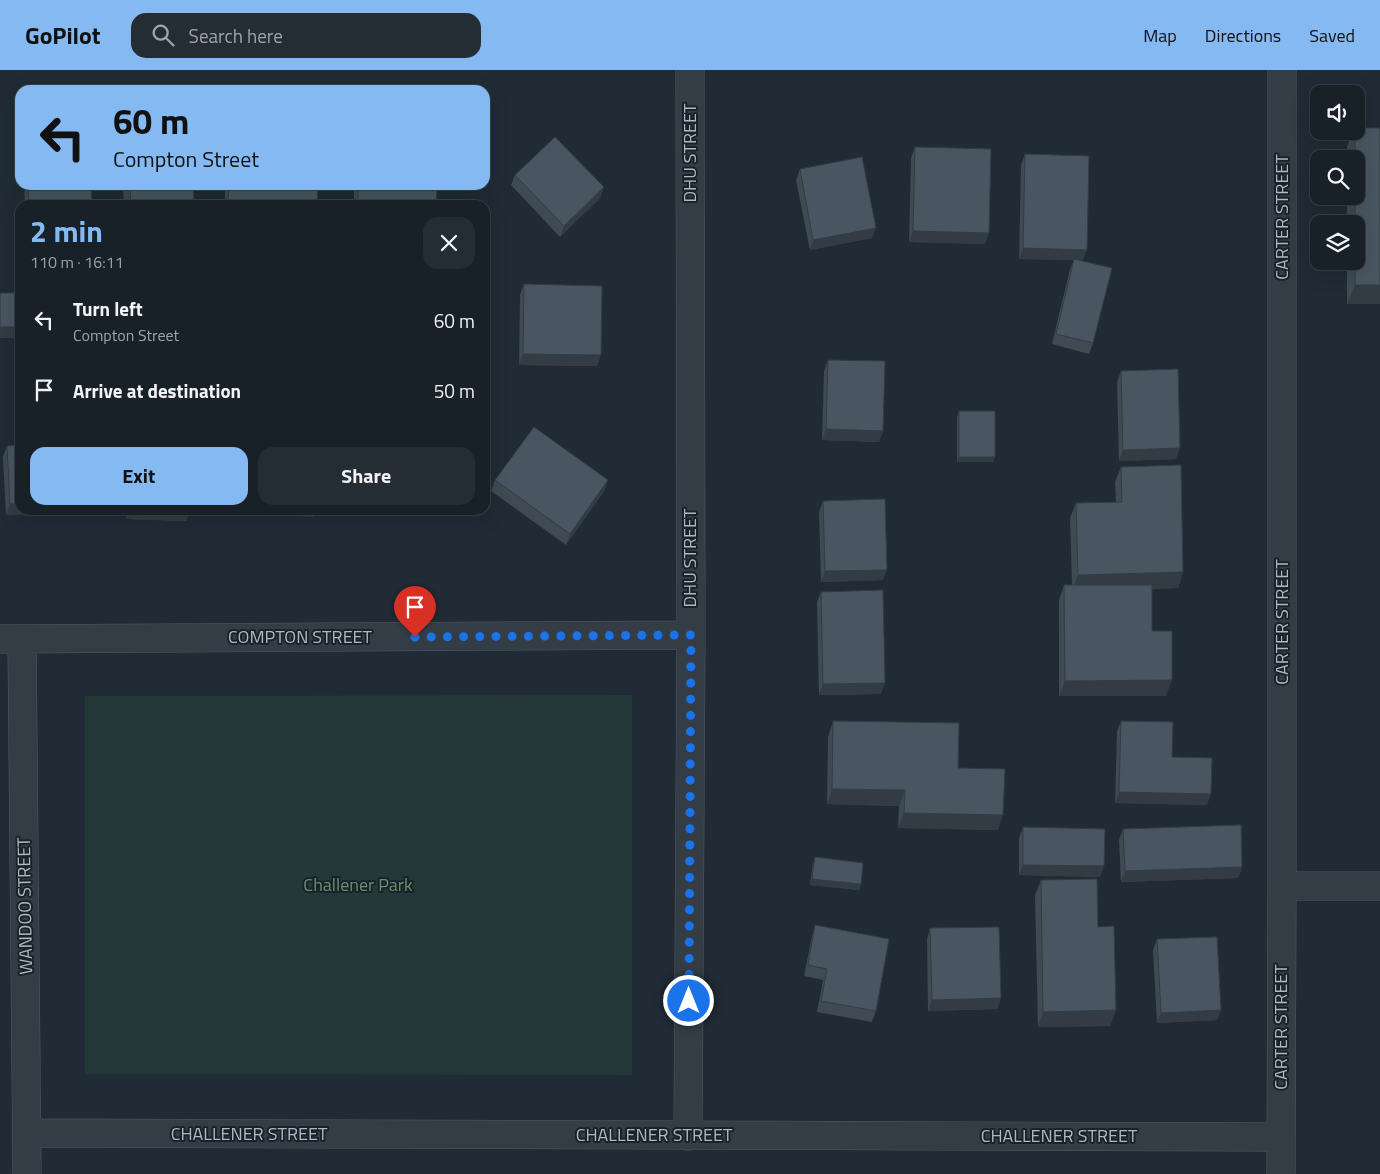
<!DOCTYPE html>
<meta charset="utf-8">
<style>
:root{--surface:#182028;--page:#252d34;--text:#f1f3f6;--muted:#9fa3a8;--line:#363e45;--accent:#84b9f2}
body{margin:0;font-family:"Titillium Web",sans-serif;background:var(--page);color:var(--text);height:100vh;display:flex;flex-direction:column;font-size:19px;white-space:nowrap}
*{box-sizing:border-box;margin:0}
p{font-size:16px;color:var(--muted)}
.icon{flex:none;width:28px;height:28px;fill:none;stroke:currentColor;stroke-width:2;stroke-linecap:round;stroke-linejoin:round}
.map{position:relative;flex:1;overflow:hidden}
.drawer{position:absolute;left:15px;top:130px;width:475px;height:315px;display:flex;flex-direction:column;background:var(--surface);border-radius:15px;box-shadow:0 5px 20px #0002,0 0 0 1px var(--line)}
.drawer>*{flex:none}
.guide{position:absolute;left:15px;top:15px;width:475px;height:105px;border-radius:15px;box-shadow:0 5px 20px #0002,0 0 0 1px var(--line);background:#84b9f2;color:#111;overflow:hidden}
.controls{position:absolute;left:1310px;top:15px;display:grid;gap:10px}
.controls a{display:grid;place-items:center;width:55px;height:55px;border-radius:10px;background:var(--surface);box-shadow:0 5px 20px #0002,0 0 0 1px var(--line);font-size:25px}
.pin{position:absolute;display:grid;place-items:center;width:42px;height:42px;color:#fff;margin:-51px -21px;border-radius:50% 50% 50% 0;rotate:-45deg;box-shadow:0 0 5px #0007}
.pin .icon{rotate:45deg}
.me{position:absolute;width:55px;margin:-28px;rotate:0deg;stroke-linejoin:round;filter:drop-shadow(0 0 4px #0008)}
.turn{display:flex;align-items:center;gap:18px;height:105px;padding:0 15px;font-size:22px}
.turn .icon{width:65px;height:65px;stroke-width:2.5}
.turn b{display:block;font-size:35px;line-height:42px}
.round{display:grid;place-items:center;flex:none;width:52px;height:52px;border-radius:15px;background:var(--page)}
.head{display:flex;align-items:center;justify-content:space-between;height:85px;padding:0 15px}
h1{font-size:30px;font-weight:700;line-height:38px;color:var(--accent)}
.primary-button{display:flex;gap:10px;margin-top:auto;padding:10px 15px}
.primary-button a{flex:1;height:58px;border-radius:15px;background:var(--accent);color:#111;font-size:20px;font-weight:700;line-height:58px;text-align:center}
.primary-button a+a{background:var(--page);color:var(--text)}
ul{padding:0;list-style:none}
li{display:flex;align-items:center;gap:15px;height:70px;padding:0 15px}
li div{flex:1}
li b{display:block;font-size:19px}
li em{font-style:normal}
header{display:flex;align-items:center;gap:30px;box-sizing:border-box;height:70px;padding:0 25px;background:var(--accent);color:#111}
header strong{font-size:24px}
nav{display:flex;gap:28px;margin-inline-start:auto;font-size:18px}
.search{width:350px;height:45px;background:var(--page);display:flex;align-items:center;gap:12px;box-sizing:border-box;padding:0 18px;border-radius:15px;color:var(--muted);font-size:19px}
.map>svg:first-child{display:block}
.green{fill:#233837}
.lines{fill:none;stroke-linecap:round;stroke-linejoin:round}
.street-casing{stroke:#515b64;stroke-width:29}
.street{stroke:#343d46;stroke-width:28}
.wall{fill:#3f4a53}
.shaded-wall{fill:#333c44}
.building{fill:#495661;stroke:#333c44}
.route{stroke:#1a73e8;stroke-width:9;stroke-dasharray:0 16.2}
.labels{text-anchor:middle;stroke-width:4;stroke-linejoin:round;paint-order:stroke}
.street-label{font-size:18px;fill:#aeb8c3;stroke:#19222a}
.park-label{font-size:18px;fill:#67926d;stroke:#19222a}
</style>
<header>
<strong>GoPilot</strong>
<div class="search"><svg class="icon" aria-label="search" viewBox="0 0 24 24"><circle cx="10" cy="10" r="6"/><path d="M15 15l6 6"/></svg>Search here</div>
<nav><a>Map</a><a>Directions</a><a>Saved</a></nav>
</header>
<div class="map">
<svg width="1380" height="1104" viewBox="0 0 1380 1104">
<rect width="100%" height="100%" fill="#202b35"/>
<!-- green -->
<path class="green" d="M 632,625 L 632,1005 L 85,1004 L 85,626 Z"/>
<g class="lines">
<!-- street casing -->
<g class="street-casing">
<path id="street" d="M 0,569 L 691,565
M 22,569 L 27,1104
M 1282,816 L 1380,816
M 27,1063 L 1281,1067
M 688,1066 L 691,565 L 690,0
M 1281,1104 L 1282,816 L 1282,0"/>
</g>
<!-- street -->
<use href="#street" class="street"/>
</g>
<!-- wall -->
<path class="wall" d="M 1353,61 L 1356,61 L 1380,234 L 1347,234 L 1347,191 L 1356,191 L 1356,154 L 1347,154 L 1347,126 L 1356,126 L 1356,89 L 1347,89 L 1347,77 Z
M 915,77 L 985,174 L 909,172 L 911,88 Z
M 1025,84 L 1083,190 L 1080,190 L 1093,273 L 1089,284 L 1052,274 L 1070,199 L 1074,190 L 1019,189 L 1021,95 Z
M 800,99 L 872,168 L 810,180 L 796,110 Z
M 515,105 L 604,117 L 600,128 L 560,167 L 511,115 Z
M 24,115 L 91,115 L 92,135 L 25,135 Z
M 124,115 L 193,115 L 194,135 L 124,135 L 123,118 Z
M 227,115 L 318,115 L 317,135 L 225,135 L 225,120 Z
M 354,115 L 437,115 L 436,135 L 354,135 Z
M 524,214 L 597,296 L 519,295 L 520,225 Z
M 828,290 L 883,361 L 879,372 L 822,370 L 824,301 Z
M 1121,301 L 1176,389 L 1119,391 L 1117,312 Z
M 959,341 L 995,387 L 993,392 L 957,392 L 957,347 Z
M 7,376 L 83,442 L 6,445 L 3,387 Z
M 1121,397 L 1183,502 L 1178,518 L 1152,519 L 1152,561 L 1166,626 L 1059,626 L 1059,530 L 1064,515 L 1072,515 L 1070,448 L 1076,433 L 1116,432 L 1115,412 Z
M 495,410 L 608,410 L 604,421 L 566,475 L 491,421 Z
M 823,431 L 883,510 L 821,512 L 819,442 Z
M 126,440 L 190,440 L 186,451 L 126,449 Z
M 821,522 L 881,624 L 819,625 L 817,532 Z
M 833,651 L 958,698 L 998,760 L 898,758 L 899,736 L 827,734 L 828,667 Z
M 1121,651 L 1172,687 L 1207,735 L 1115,733 L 1117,661 Z
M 1023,757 L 1100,807 L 1019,805 L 1019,768 Z
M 1123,759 L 1242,797 L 1238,808 L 1121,812 L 1119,770 Z
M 815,787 L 861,814 L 859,820 L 810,815 L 813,793 Z
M 1041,810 L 1116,940 L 1110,956 L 1038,957 L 1035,825 Z
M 815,855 L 876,941 L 872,952 L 817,942 L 823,910 L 804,906 L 812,866 Z
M 930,858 L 1001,928 L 997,939 L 928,941 L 927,869 Z
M 1157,869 L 1221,940 L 1217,950 L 1157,953 L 1153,880 Z"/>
<!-- shaded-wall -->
<path class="shaded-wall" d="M 604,117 L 600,128 L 560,167 L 564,156 Z
M 876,158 L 872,168 L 810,180 L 813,170 Z
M 913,161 L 989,163 L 985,174 L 909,172 Z
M 1023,178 L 1087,180 L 1083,190 L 1019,189 Z
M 1355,215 L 1380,215 L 1380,234 L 1347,234 Z
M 0,257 L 20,257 L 20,268 L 0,268 Z
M 523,284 L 601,285 L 597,296 L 519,295 Z
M 826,359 L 883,361 L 879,372 L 822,370 Z
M 1180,378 L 1176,389 L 1119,391 L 1123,380 Z
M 959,387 L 995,387 L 993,392 L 957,392 Z
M 608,410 L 604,421 L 566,475 L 570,464 Z
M 10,434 L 20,434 L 20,440 L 83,440 L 83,442 L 6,445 Z
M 129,440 L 190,440 L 186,451 L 126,449 Z
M 254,440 L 317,440 L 314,447 L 252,444 Z
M 887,500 L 883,510 L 821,512 L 825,501 Z
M 1183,502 L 1178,518 L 1072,520 L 1078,505 Z
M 1172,610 L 1166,626 L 1059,626 L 1065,611 Z
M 885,613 L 881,624 L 819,625 L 823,614 Z
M 832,719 L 905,720 L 899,736 L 827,734 Z
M 1119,722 L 1211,724 L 1207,735 L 1115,733 Z
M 904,743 L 1003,745 L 998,760 L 898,758 Z
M 1023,795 L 1104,796 L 1100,807 L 1019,805 Z
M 1242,797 L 1238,808 L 1121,812 L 1125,801 Z
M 812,809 L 861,814 L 859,820 L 810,815 Z
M 1001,928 L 997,939 L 928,941 L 932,930 Z
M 1116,940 L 1110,956 L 1038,957 L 1043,942 Z
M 1221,940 L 1217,950 L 1157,953 L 1161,943 Z"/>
<!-- building -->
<path class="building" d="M 1356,58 L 1380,58 L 1380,215 L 1355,215 L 1355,191 L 1356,191 L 1356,154 L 1355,154 L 1355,126 L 1356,126 L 1356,89 L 1355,89 L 1355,61 L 1356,61 Z
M 555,67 L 604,117 L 564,156 L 515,105 Z
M 915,77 L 991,79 L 989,163 L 913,161 Z
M 1025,84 L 1089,86 L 1087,180 L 1023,178 Z
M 862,87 L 876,158 L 813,170 L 800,99 Z
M 28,115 L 91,115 L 92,135 L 29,135 Z
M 130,115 L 193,115 L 194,135 L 131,135 Z
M 229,115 L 318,115 L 317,135 L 228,135 Z
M 358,115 L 437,115 L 436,135 L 358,135 Z
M 1074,189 L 1112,198 L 1093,273 L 1056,264 Z
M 524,214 L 602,216 L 601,285 L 523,284 Z
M 0,223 L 20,223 L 20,257 L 0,257 Z
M 828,290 L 885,291 L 883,361 L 826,359 Z
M 1178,299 L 1180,378 L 1123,380 L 1121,301 Z
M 959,341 L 995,341 L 995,387 L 959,387 Z
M 534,357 L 608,410 L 570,464 L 495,410 Z
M 20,375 L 20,434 L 10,434 L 7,376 Z
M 1181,395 L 1183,502 L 1078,505 L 1076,433 L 1122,432 L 1121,397 Z
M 885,429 L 887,500 L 825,501 L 823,431 Z
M 1064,515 L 1152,515 L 1152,561 L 1172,561 L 1172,610 L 1065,611 Z
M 883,520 L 885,613 L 823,614 L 821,522 Z
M 833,651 L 959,653 L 958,698 L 1005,699 L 1003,745 L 904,743 L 905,720 L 832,719 Z
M 1121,651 L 1173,652 L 1172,687 L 1212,688 L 1211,724 L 1119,722 Z
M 1241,755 L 1242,797 L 1125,801 L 1123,759 Z
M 1023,757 L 1105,759 L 1104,796 L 1023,795 Z
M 815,787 L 863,793 L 861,814 L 812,809 Z
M 1097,809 L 1098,857 L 1114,856 L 1116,940 L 1043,942 L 1041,810 Z
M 815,855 L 889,869 L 876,941 L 821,931 L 827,899 L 808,895 Z
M 999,857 L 1001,928 L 932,930 L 930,858 Z
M 1217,867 L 1221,940 L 1161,943 L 1157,869 Z"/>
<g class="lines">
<!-- route -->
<path class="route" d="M 415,567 L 691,565 L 689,931"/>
</g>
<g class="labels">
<!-- street labels -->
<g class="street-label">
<text transform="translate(690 83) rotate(-90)" y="6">DHU STREET</text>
<text transform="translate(1282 147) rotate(-90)" y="6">CARTER STREET</text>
<text transform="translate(690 488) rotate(-90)" y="6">DHU STREET</text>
<text transform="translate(1282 552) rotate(-90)" y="6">CARTER STREET</text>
<text x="300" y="573">COMPTON STREET</text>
<text transform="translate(25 836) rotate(-91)" y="6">WANDOO STREET</text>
<text transform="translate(1281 957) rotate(-90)" y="6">CARTER STREET</text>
<text x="249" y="1070">CHALLENER STREET</text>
<text x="654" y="1071">CHALLENER STREET</text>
<text x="1059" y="1072">CHALLENER STREET</text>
</g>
<!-- park labels -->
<g class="park-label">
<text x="358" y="821">Challener Park</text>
</g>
</g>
</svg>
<div class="controls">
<a><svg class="icon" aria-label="sound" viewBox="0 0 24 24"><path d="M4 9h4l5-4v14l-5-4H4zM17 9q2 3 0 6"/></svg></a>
<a><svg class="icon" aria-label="search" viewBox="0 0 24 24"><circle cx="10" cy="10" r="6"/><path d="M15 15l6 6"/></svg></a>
<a><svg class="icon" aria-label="layers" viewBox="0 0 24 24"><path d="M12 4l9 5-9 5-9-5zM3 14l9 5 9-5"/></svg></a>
</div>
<div class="pin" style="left:415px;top:567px;background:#d93025"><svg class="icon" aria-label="arrive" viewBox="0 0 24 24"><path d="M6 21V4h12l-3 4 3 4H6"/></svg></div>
<svg class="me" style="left:689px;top:931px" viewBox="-20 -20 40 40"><circle r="17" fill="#1a73e8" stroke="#fff" stroke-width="3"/><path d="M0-11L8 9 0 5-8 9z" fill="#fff"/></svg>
<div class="guide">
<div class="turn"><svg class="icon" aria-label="left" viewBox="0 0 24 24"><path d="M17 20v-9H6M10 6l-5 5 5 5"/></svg><div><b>60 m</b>Compton Street</div></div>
</div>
<section class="drawer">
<div class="head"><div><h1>2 min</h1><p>110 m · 16:11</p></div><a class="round"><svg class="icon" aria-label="close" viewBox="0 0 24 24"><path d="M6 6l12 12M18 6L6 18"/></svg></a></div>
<ul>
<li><svg class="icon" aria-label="left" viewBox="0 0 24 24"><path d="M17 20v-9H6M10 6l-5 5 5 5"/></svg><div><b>Turn left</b><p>Compton Street</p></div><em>60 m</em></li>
<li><svg class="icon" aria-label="arrive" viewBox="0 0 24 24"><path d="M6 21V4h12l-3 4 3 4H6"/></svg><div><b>Arrive at destination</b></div><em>50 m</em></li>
</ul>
<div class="primary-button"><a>Exit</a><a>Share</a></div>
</section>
</div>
